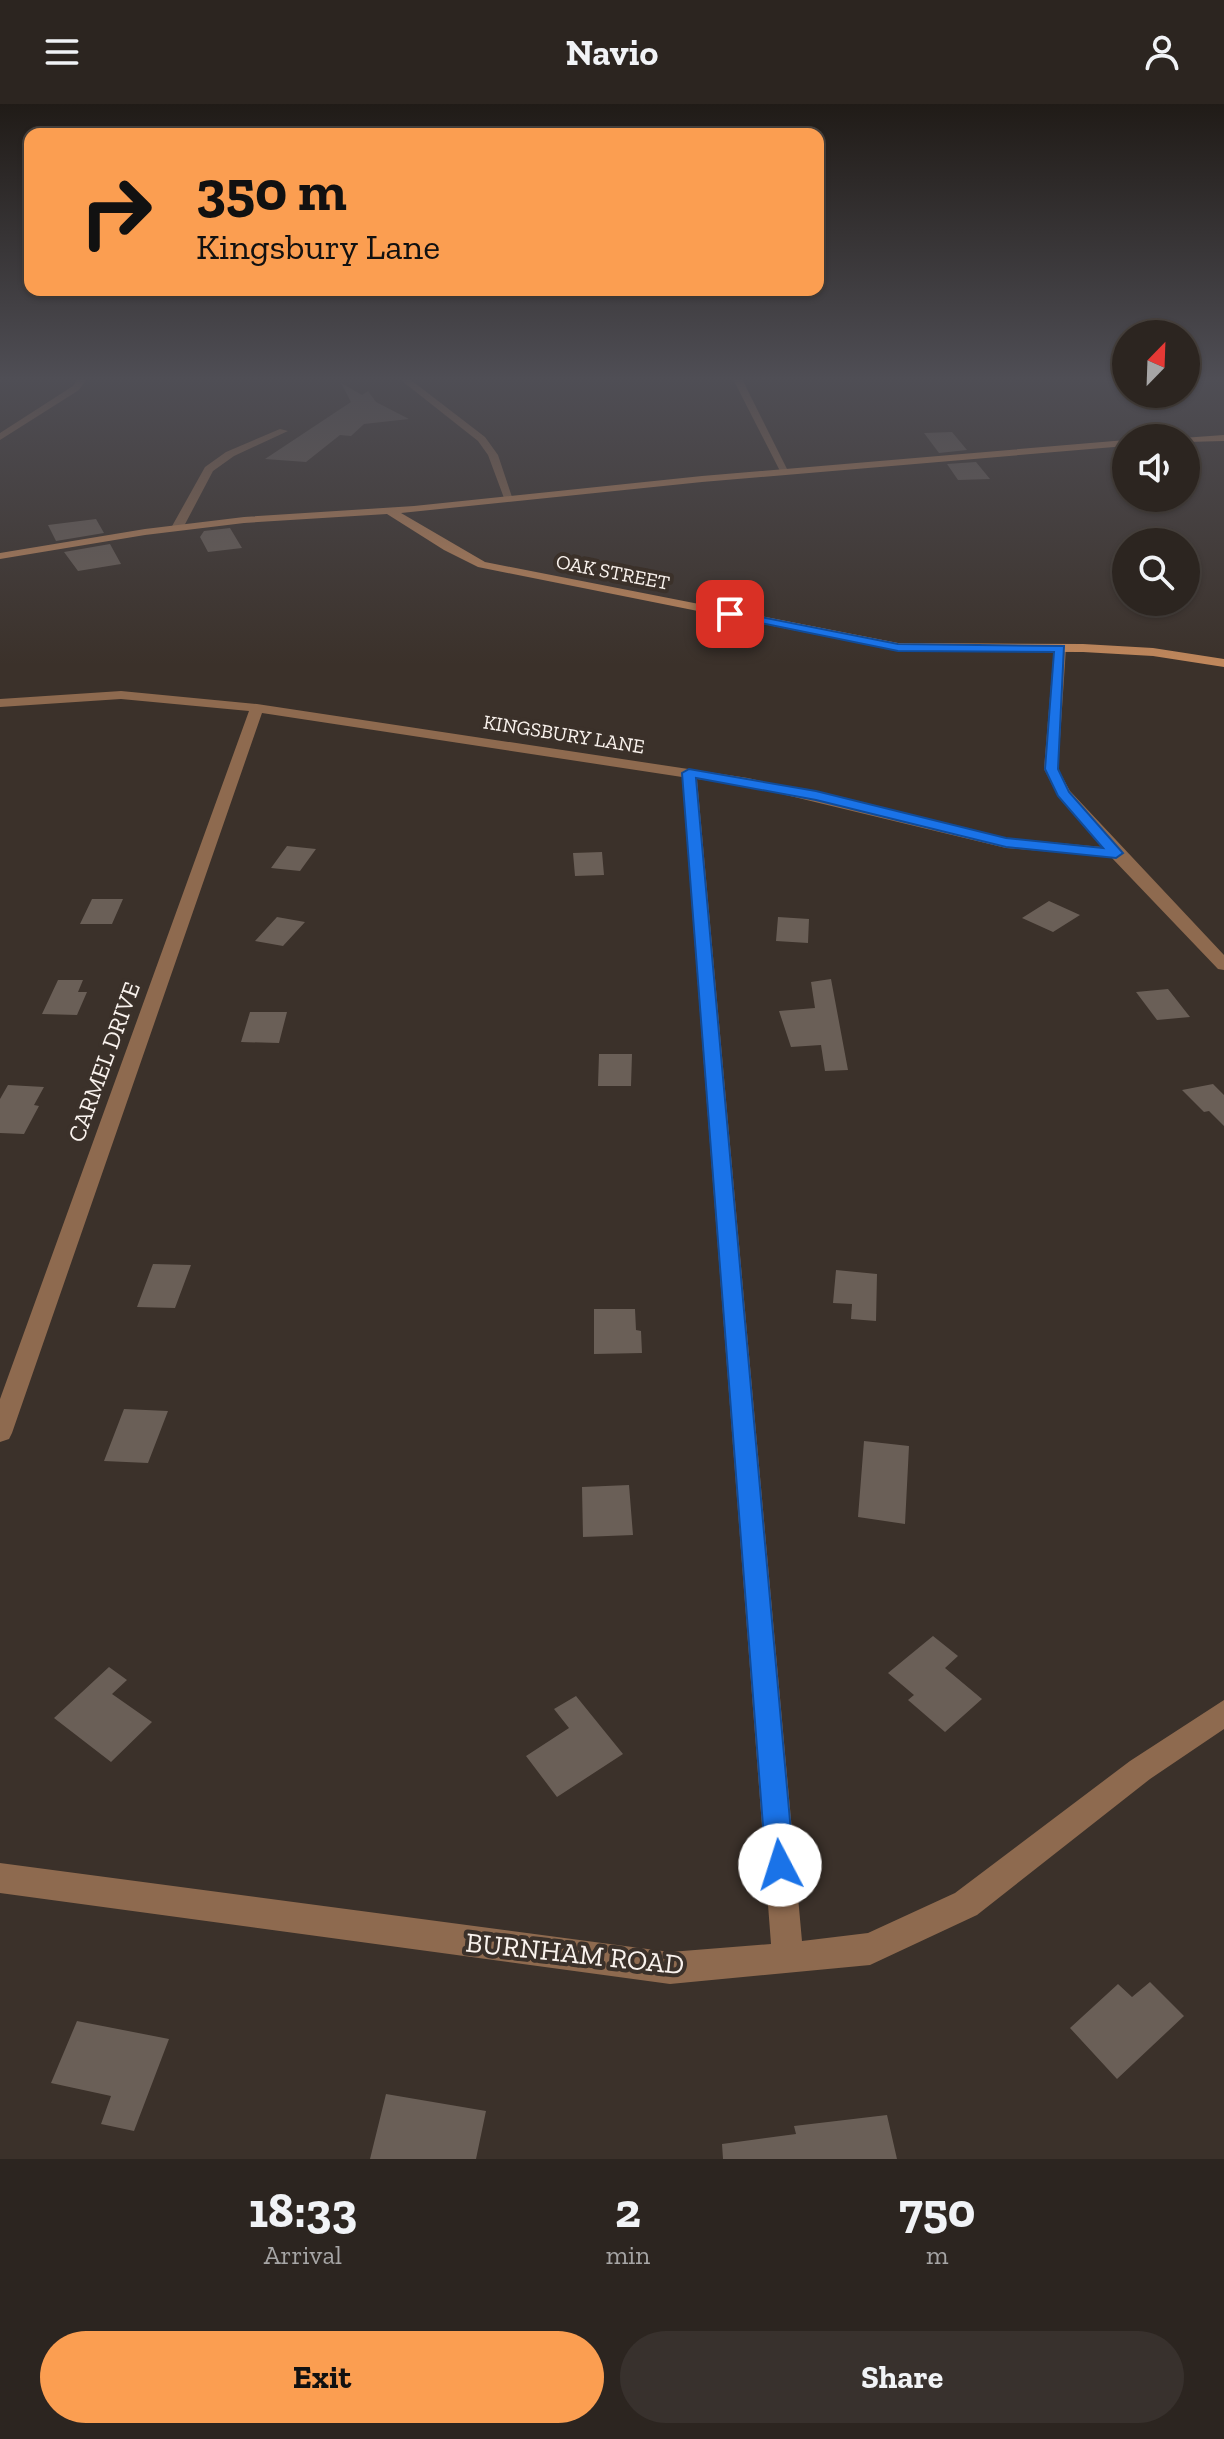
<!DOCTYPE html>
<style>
:root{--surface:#2c2520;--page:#38312d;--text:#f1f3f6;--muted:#a6a5a5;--line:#48423e;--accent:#fb9e51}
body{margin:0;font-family:"Zilla Slab",serif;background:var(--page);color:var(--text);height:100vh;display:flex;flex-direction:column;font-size:30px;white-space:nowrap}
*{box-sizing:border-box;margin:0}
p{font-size:26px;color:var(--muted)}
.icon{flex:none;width:44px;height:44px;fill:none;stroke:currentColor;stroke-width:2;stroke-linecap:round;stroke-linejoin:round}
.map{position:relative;height:2055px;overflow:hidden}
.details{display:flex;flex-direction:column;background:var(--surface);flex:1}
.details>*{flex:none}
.guide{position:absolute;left:24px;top:24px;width:800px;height:168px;border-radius:16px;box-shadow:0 2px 6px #0004,0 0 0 2px var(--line);background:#fb9e51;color:#111;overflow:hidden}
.needle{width:52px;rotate:23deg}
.fabs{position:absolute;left:1112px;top:216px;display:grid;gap:16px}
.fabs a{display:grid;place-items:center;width:88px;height:88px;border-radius:50%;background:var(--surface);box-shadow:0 2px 6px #0004,0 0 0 2px var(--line);font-size:40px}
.pin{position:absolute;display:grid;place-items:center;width:68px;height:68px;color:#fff;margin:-34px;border-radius:16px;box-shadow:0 4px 12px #0006}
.me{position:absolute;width:88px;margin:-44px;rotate:355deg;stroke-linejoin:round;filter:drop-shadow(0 0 6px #0008)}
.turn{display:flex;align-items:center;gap:28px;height:168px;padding:0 40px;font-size:36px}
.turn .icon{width:104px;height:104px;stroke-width:2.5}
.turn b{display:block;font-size:56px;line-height:68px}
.eta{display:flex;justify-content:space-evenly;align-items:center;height:136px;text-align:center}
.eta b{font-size:48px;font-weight:800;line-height:56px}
.action{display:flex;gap:16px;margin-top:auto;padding:16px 40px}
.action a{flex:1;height:92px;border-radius:48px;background:var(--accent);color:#111;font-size:32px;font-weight:800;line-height:92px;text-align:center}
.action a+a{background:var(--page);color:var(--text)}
header{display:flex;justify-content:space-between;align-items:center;height:104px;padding:0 40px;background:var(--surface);font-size:36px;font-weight:800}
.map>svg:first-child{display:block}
.building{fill:#6a5f57}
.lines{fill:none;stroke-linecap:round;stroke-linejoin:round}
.street{fill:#8e6a4f;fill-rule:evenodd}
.secondary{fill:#c0875b;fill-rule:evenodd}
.route{fill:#1a73e8;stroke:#114b97;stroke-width:2}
.labels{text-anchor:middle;stroke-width:8;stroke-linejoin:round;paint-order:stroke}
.far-street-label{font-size:20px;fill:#f9f2ed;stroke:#3b312a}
.street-label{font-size:24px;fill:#f9f2ed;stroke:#3b312a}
.near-street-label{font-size:28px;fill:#f9f2ed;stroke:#3b312a}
</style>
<header><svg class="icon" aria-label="menu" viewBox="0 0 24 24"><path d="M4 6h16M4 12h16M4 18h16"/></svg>Navio<svg class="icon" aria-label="person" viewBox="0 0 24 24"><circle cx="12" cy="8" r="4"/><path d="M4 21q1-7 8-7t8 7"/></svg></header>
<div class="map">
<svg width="1224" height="2055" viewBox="0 0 1224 2055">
<rect width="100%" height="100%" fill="#3b312a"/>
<!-- building -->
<path class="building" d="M 341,279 L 362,291 L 368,287 L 376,298 L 409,315 L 364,320 L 351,332 L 340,331 L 306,358 L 265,355 L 351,298 Z
M 952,328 L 967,346 L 939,349 L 924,329 Z
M 976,358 L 990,375 L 958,376 L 947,360 Z
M 96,415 L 104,429 L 56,437 L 48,421 Z
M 230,424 L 242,444 L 208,448 L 200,433 L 204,427 Z
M 110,440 L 121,460 L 78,467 L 64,448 Z
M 287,742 L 316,745 L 300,767 L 271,764 Z
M 602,748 L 604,771 L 575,772 L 573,749 Z
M 92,795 L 123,795 L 112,820 L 80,820 Z
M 1049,797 L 1080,811 L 1053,828 L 1022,814 Z
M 277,813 L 305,818 L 283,842 L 255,837 Z
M 778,813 L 809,815 L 808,839 L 776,837 Z
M 831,875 L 848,966 L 825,967 L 821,941 L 791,943 L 779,907 L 815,904 L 811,878 Z
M 58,876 L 83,876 L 78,888 L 87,888 L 77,911 L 42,910 Z
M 1168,885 L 1190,913 L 1157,916 L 1136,888 Z
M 250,908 L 287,908 L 279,939 L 241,938 Z
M 599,950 L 632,950 L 631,982 L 598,982 Z
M 1213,980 L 1224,991 L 1224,1022 L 1209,1007 L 1204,1008 L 1182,986 Z
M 8,981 L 44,983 L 34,1001 L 39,1002 L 24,1030 L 0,1029 L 0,995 Z
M 153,1160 L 191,1161 L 175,1204 L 137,1203 Z
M 836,1166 L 877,1170 L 876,1217 L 851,1215 L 852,1200 L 833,1199 Z
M 594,1205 L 635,1205 L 636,1226 L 641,1227 L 642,1249 L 594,1250 Z
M 124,1305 L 168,1307 L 148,1359 L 104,1357 Z
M 864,1337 L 909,1342 L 905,1420 L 858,1413 Z
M 629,1381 L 633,1431 L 583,1433 L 582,1383 Z
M 933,1532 L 958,1552 L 945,1564 L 982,1595 L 945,1628 L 908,1596 L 914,1591 L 888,1569 Z
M 109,1563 L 127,1576 L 112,1590 L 152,1618 L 111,1658 L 54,1614 Z
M 576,1592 L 623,1650 L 557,1693 L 526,1652 L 569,1624 L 554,1605 Z
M 1150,1878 L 1184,1912 L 1117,1975 L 1070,1924 L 1118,1880 L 1132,1893 Z
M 77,1917 L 169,1935 L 134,2027 L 101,2020 L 111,1992 L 51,1979 Z
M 386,1990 L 486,2007 L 476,2055 L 370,2055 Z
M 887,2011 L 897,2055 L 723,2055 L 722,2040 L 796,2030 L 794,2022 Z"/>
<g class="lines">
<!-- street -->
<path class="street" d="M 79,273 L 88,273 L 79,286 L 0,336 L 0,329 L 73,282 Z
M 397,273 L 407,273 L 485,333 L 498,351 L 513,396 L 504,394 L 488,351 L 478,337 Z
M 732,273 L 741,273 L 789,369 L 780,367 Z
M 280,325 L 288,327 L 234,352 L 213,367 L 183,424 L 173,426 L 171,424 L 205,363 L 226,348 Z
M 1060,540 L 1066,544 L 1058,665 L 1070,687 L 1224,851 L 1224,866 L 1218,865 L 1111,753 L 1006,744 L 748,682 L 697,675 L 802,1837 L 868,1829 L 955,1789 L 1130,1657 L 1224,1596 L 1224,1625 L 1150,1675 L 977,1811 L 870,1861 L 670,1880 L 0,1789 L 0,1759 L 670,1848 L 771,1840 L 682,673 L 262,609 L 12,1329 L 9,1335 L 0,1338 L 0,1295 L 249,607 L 121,595 L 0,603 L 0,595 L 121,587 L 257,600 L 748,674 L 1006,734 L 1102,743 L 1058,692 L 1044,665 L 1054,544 Z"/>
<!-- secondary -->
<path class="secondary" d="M 1224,331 L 1224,337 L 1186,338 L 1186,334 L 1182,334 Z
M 1126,336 L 1126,342 L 702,378 L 401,409 L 485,458 L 898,539 L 1083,540 L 1153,544 L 1224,555 L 1224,563 L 1153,552 L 1083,548 L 898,547 L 478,463 L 444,446 L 387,410 L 244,419 L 145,431 L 0,455 L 0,449 L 145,425 L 244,413 L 414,402 L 702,372 Z"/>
</g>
<!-- sky -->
<linearGradient id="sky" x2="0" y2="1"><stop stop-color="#201b17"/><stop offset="0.49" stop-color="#4f4e55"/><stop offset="1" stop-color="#4f4e55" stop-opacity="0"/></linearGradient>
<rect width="1224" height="561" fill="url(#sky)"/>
<!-- route -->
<path class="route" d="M 730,507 L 898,540 L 1064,542 L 1058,665 L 1069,688 L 1123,749 L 1116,754 L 1006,743 L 816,696 L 696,674 L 794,1761 L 790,1770 L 780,1774 L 770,1770 L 766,1761 L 682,669 L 689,665 L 816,687 L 1006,734 L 1103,744 L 1058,692 L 1045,665 L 1054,548 L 898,547 L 726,512 L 726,508 Z"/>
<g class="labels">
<!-- far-street labels -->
<g class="far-street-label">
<text transform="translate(613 468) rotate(11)" y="7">OAK STREET</text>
<text transform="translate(564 630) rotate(9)" y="7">KINGSBURY LANE</text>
</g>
<!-- street labels -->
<g class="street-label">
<text transform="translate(104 958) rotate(-70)" y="8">CARMEL DRIVE</text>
</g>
<!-- near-street labels -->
<g class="near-street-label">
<text transform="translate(575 1849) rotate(6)" y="10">BURNHAM ROAD</text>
</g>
</g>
</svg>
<div class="fabs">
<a><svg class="needle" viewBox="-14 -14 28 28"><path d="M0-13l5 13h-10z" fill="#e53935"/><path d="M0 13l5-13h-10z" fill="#a6a5a5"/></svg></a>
<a><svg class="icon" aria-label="sound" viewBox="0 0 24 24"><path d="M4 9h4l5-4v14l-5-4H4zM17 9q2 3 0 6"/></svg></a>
<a><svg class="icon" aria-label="search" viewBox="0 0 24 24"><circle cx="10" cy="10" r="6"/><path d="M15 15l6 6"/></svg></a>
</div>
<div class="pin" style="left:730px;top:510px;background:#d93025"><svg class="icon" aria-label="arrive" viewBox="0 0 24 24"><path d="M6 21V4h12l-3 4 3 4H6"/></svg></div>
<svg class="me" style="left:780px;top:1761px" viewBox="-20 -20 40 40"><circle r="19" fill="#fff"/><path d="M0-13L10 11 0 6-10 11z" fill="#1a73e8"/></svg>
<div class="guide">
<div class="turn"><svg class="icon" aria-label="right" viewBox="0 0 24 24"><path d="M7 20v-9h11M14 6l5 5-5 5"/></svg><div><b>350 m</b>Kingsbury Lane</div></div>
</div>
</div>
<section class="details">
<div class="eta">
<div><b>18:33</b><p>Arrival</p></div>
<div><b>2</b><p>min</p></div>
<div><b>750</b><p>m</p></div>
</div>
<div class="action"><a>Exit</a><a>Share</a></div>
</section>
